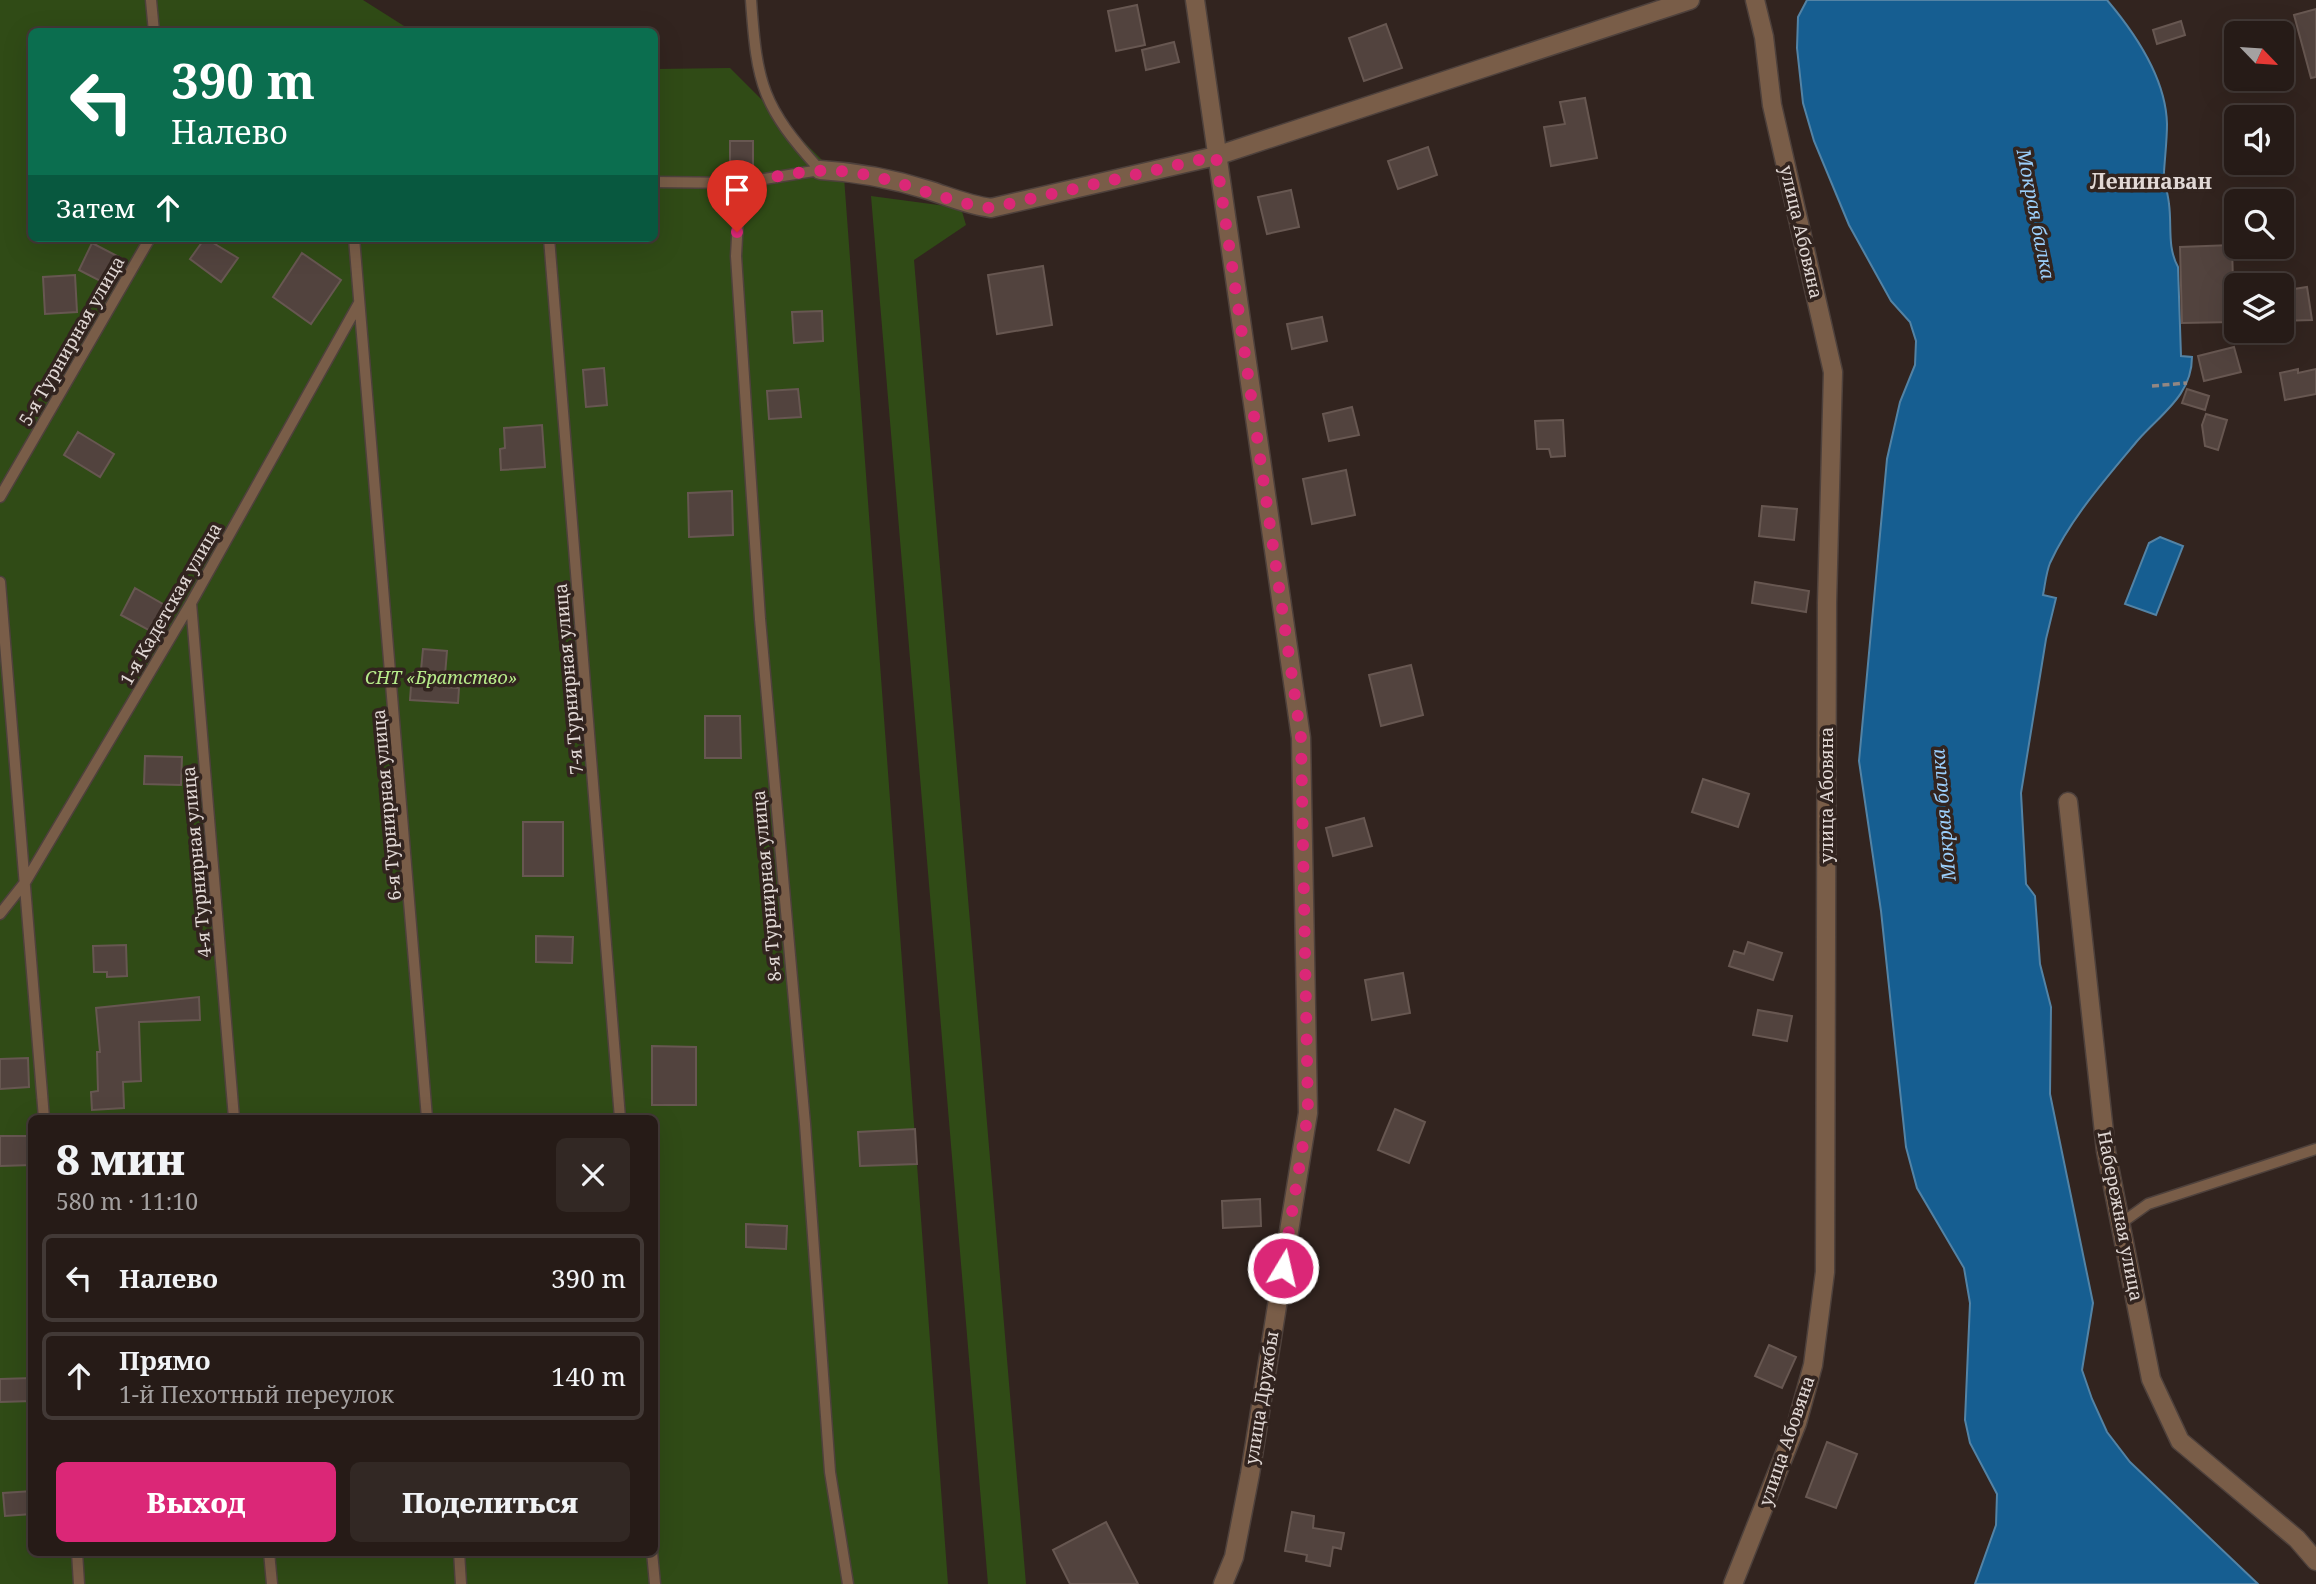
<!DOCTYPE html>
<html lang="ru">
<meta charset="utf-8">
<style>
:root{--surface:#261b17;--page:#322824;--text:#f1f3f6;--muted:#a4a1a1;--line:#423936;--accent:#db2777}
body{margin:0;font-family:"Noto Serif",serif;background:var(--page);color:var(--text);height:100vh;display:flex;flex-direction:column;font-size:26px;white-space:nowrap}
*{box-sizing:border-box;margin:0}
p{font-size:23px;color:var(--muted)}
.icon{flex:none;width:38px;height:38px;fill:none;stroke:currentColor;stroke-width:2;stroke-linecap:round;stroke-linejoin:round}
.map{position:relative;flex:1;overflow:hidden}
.details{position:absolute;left:28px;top:1115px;width:630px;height:441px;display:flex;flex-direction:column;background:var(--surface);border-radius:10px;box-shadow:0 7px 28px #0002,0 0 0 2px var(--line)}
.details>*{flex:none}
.hud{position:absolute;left:28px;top:28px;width:630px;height:214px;border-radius:10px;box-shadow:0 7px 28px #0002,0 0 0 2px var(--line);background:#0b6e4f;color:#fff;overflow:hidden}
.needle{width:46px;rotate:115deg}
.controls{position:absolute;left:2224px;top:21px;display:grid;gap:14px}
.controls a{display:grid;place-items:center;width:70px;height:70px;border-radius:10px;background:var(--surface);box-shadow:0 7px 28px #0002,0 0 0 2px var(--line);font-size:35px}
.pin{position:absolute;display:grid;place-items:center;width:60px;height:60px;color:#fff;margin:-72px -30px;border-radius:50% 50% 50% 0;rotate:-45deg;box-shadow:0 0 7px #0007}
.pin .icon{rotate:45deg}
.me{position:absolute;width:77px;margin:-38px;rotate:9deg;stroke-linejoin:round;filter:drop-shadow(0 0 5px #0008)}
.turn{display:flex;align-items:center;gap:24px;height:147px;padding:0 28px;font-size:32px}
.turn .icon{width:91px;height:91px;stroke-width:2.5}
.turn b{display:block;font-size:49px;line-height:60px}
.then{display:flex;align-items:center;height:66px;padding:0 28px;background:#0003;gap:14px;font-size:26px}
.round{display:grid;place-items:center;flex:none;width:74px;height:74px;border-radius:10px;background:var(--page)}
.head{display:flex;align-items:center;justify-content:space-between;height:119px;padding:0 28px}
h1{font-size:42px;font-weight:800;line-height:52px}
.button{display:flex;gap:14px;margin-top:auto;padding:14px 28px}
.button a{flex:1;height:80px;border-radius:10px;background:var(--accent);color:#fff;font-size:28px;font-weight:800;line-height:80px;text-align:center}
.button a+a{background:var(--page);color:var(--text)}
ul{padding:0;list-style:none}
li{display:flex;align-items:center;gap:21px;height:88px;margin:0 14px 10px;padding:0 14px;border:4px solid var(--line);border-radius:10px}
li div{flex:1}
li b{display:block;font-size:26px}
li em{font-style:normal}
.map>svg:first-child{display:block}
.green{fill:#304b16;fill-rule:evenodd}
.water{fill:#165e91;stroke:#5383a5;stroke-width:2}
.building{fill:#52433e;stroke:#675751;stroke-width:2}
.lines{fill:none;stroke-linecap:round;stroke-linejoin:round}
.service-casing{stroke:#4e413c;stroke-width:13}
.minor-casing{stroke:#4e413c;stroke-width:21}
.path{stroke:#928783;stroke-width:3.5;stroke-dasharray:7 3.5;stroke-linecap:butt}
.service{stroke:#795d48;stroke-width:10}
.minor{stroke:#795d48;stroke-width:18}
.route{stroke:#db2777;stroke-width:12;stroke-dasharray:0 21.6}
.labels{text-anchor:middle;stroke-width:7;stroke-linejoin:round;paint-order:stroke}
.street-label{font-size:18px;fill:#e1d8d5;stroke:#32241f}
.park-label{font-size:18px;font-style:italic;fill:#b7ec8a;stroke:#32241f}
.water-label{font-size:19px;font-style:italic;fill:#9bcefa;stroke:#32241f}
.quarter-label{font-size:21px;font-weight:bold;fill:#e1d8d5;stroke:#32241f}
</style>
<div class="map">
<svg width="2316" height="1584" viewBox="0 0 2316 1584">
<rect width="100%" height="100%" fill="#32241f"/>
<!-- green -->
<path class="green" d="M 0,0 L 363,0 L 412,31 L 32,32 L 32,238 L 654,238 L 655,69 L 730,68 L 822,160 L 844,177 L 948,1584 L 0,1584 ZM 32,1118 L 654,1118 L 654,1552 L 32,1552 Z
M 871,196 L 961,208 L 966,225 L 914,260 L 1026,1584 L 988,1584 Z"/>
<!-- water -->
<path class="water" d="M 1807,0 L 2107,0 C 2135,33 2166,79 2167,124 C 2167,140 2165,156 2164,172 C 2164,183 2168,193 2169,204 C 2172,226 2167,247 2178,267 L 2181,356 L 2192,357 C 2192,395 2161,414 2138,440 C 2107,477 2070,519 2050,563 C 2046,573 2045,585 2043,595 L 2056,598 L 2046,639 L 2021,793 L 2026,884 L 2035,896 L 2040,964 L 2051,1007 L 2050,1094 L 2093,1303 L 2082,1370 L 2092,1399 L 2107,1432 L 2130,1462 L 2258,1584 L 1975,1584 L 1996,1525 L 1997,1494 L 1970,1443 L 1965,1420 L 1970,1303 L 1964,1268 L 1917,1188 L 1906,1147 L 1881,911 L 1859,761 L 1887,459 L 1900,402 L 1915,365 L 1916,341 L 1910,322 L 1891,301 L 1849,225 L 1814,141 L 1803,103 L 1797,48 L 1798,17 Z
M 2160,537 L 2183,546 L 2156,615 L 2125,604 L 2149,543 Z"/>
<!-- building -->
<path class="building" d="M 1137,5 L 1145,45 L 1116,51 L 1108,11 Z
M 2316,9 L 2316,77 L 2311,78 L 2294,15 Z
M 2181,21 L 2185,35 L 2157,44 L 2153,30 Z
M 1386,24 L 1402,68 L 1364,81 L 1349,38 Z
M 1174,42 L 1179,62 L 1146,70 L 1142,50 Z
M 1585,98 L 1597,158 L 1551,166 L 1544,127 L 1565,124 L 1560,102 Z
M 730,141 L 753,141 L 753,170 L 730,170 Z
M 1428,147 L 1437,175 L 1398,189 L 1388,161 Z
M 1291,190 L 1299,227 L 1267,234 L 1258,197 Z
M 205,238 L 238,258 L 221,282 L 190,259 Z
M 92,243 L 121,258 L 108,285 L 79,270 Z
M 2232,245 L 2234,322 L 2182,323 L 2180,247 Z
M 302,253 L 341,280 L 311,324 L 273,297 Z
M 1043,266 L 1052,325 L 997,334 L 988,275 Z
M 75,275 L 77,312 L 45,314 L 43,277 Z
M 2307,287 L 2312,320 L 2282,321 L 2282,291 Z
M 822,311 L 823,341 L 794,343 L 792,312 Z
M 1322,317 L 1327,341 L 1292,349 L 1287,324 Z
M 2234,347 L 2241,372 L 2204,381 L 2198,356 Z
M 604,368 L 607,405 L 586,407 L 583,370 Z
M 2298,369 L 2298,373 L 2316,369 L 2316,394 L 2285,400 L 2280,373 Z
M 798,389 L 801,417 L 769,419 L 767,391 Z
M 2187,389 L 2209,396 L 2205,410 L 2182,403 Z
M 1352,407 L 1359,435 L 1329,441 L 1323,414 Z
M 2206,414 L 2227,420 L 2218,450 L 2205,446 L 2202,425 Z
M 1563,420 L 1565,456 L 1551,457 L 1549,449 L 1537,449 L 1535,421 Z
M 542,425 L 545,467 L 501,470 L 500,449 L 505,448 L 504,428 Z
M 78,432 L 114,454 L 100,477 L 64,455 Z
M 1346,470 L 1355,515 L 1312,524 L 1303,479 Z
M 732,491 L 733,535 L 689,537 L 688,493 Z
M 1762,506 L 1797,509 L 1794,540 L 1759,536 Z
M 1755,582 L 1809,591 L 1806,612 L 1752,603 Z
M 135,588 L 168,607 L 154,633 L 121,615 Z
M 423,649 L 447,651 L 444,687 L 459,688 L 458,703 L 410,700 L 412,673 L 421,670 Z
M 1411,665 L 1423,715 L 1381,726 L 1369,675 Z
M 705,716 L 740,716 L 741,758 L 705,758 Z
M 145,756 L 182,757 L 181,785 L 144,784 Z
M 1703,779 L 1749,794 L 1738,827 L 1692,812 Z
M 1364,818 L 1372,846 L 1333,856 L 1326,828 Z
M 523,822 L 563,822 L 563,876 L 523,876 Z
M 536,936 L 573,937 L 572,963 L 536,962 Z
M 1748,942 L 1782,953 L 1773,980 L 1729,966 L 1734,951 L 1744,954 Z
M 126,945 L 127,976 L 107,977 L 107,972 L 94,972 L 93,946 Z
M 1403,973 L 1410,1013 L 1372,1020 L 1365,980 Z
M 199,997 L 200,1020 L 139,1022 L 141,1081 L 123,1082 L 124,1108 L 92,1110 L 91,1092 L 98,1091 L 97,1052 L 100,1052 L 96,1008 Z
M 1758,1010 L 1792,1016 L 1787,1041 L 1753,1035 Z
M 652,1046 L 696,1047 L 696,1105 L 652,1105 Z
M 28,1058 L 29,1087 L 0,1089 L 0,1059 Z
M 1395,1109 L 1425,1122 L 1409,1163 L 1378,1150 Z
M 915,1129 L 917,1164 L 860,1166 L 858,1132 Z
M 0,1136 L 32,1136 L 32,1165 L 0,1166 Z
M 1260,1199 L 1261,1226 L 1223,1228 L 1222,1201 Z
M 746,1224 L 787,1226 L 786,1249 L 746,1247 Z
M 1769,1345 L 1796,1357 L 1782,1388 L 1755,1376 Z
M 32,1378 L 32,1401 L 0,1402 L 0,1379 Z
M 1827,1442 L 1857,1454 L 1836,1508 L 1806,1497 Z
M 32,1491 L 32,1514 L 5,1516 L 3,1493 Z
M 1292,1512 L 1314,1516 L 1313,1528 L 1344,1533 L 1341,1549 L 1333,1547 L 1330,1566 L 1306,1561 L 1307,1555 L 1285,1551 Z
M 1106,1522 L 1138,1584 L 1070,1584 L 1053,1550 Z"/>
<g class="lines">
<!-- service casing -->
<g class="service-casing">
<path id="service" d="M 151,0 L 154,32
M 751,0 C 757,85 762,106 820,170
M 654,182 L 740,183 L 820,170
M 740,183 L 736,256 L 760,619 L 805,1124 L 830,1472 L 848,1584
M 354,238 L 427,1118
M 549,238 L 620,1118
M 0,497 L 150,238
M 0,582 L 44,1118
M 191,603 L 234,1118
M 0,914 L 26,881 L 191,603 L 359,303
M 2120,1224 L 2148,1204 L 2316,1149
M 77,1552 L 79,1584
M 269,1552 L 272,1584
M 459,1552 L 461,1584
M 652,1552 L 655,1584"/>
</g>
<!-- minor casing -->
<g class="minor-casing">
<path id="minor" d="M 1195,0 L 1301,738 L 1308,1113 L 1250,1474 L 1234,1557 L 1223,1584
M 820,170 C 856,172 893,179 928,190 C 950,197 968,205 991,208 L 1216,156 L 1690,0
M 2068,802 L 2106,1151 L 2151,1379 L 2180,1441 L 2297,1539 L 2316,1561
M 1733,1584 L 1797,1423 L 1813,1365 L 1825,1272 L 1827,603 L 1833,372 L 1772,105 L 1764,37 L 1755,0"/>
</g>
<!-- path -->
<path class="path" d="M 2152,386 L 2187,383"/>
<!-- service -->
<use href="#service" class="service"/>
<!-- minor -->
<use href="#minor" class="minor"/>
</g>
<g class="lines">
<!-- route -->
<path class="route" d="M 737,232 L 740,184 C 776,177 812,167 848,172 C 897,177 942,202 991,208 L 1216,156 L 1301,738 L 1308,1113 L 1283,1268"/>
</g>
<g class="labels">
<!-- street labels -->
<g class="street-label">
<text transform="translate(1801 232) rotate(77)" y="6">улица Абовяна</text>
<text transform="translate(72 341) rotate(-60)" y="6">5-я Турнирная улица</text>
<text transform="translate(171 604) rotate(-60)" y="6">1-я Кадетская улица</text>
<text transform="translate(569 679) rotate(-95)" y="6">7-я Турнирная улица</text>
<text transform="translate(1827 795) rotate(-90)" y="6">улица Абовяна</text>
<text transform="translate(387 805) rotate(-95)" y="6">6-я Турнирная улица</text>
<text transform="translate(197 862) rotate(-95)" y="6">4-я Турнирная улица</text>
<text transform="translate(767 886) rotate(-95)" y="6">8-я Турнирная улица</text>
<text transform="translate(2120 1216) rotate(79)" y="6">Набережная улица</text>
<text transform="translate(1262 1398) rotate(-81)" y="6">улица Дружбы</text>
<text transform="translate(1787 1441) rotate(-71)" y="6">улица Абовяна</text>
</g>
<!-- park labels -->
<g class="park-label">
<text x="441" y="684">СНТ «Братство»</text>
</g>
<!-- water labels -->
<g class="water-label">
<text transform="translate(2036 214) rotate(79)" y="7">Мокрая балка</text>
<text transform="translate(1943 815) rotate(-95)" y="7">Мокрая балка</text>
</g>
<!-- quarter labels -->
<g class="quarter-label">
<text x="2151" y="189">Ленинаван</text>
</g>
</g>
</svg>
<div class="controls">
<a><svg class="needle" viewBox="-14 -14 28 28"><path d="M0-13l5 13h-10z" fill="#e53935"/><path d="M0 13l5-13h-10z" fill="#a4a1a1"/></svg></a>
<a><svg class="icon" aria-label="sound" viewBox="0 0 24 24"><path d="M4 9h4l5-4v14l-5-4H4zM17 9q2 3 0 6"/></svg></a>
<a><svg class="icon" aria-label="search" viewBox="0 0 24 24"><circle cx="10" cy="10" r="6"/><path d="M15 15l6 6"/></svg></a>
<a><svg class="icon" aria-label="layers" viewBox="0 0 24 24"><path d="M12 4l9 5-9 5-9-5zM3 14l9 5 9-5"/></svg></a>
</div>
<div class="pin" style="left:737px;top:232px;background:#d93025"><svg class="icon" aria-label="arrive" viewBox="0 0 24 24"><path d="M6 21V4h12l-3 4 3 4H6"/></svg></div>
<svg class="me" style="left:1283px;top:1268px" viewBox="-20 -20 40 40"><circle r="17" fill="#db2777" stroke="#fff" stroke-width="3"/><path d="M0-11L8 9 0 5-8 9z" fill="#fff"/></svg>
<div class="hud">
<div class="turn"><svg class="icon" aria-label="left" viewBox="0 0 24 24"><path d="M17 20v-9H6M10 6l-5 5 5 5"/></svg><div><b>390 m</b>Налево</div></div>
<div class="then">Затем<svg class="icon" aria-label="ahead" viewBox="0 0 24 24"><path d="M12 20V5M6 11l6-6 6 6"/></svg></div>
</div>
<section class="details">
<div class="head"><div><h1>8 мин</h1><p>580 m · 11:10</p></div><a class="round"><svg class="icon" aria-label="close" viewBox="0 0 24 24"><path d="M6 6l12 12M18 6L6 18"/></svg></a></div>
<ul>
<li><svg class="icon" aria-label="left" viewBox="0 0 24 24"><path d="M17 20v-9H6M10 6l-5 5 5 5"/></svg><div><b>Налево</b></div><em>390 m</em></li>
<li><svg class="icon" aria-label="ahead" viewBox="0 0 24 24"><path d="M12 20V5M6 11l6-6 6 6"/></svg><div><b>Прямо</b><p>1-й Пехотный переулок</p></div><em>140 m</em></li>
</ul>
<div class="button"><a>Выход</a><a>Поделиться</a></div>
</section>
</div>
